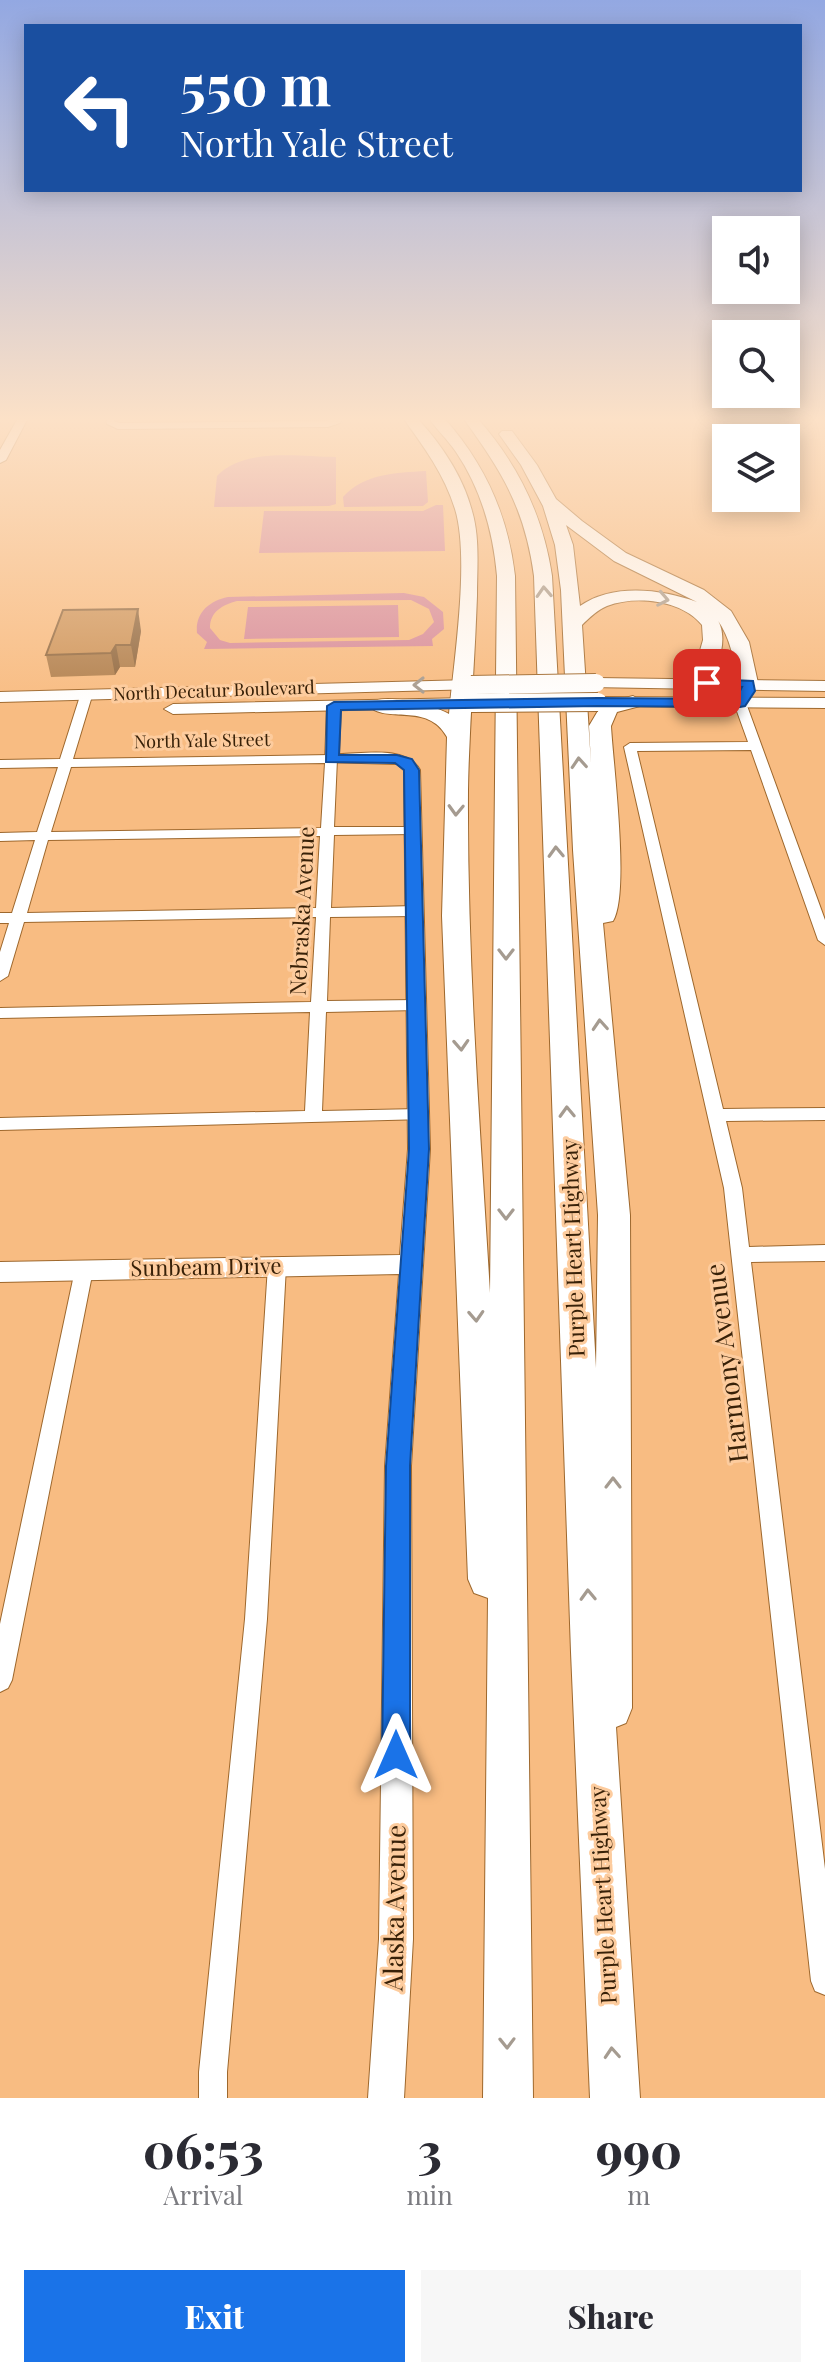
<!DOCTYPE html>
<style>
:root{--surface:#fff;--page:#f7f7f7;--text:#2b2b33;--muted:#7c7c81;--accent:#1a73e8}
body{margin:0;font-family:"Playfair Display",serif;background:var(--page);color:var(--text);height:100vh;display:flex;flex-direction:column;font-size:30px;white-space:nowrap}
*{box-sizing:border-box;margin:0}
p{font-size:26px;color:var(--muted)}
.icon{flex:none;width:44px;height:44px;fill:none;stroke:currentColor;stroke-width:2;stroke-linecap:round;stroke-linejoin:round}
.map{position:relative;height:2098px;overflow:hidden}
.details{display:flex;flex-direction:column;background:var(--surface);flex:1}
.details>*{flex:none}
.guide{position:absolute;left:24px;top:24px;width:778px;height:168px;border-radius:0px;box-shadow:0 4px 20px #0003;background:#1a4fa0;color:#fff;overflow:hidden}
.tools{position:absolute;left:712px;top:216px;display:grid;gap:16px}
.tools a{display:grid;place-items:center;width:88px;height:88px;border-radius:0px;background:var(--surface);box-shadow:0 4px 20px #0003;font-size:40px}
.pin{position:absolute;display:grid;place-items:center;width:68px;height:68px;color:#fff;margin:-34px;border-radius:16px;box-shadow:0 4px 12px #0006}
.me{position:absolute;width:88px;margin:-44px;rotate:0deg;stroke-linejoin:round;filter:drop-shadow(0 0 6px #0008)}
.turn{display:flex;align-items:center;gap:28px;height:168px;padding:0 24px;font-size:36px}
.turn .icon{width:104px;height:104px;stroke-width:2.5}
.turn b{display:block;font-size:56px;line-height:68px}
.eta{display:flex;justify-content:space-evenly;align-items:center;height:136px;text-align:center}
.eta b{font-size:48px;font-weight:800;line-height:56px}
.action{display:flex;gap:16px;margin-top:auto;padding:16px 24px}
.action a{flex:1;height:92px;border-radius:0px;background:var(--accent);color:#fff;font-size:32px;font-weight:800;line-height:92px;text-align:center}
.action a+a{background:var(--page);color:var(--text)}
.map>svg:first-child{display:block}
.green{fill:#d78b9c;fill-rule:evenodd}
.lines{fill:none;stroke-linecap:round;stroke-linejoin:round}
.minor-casing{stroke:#9e682d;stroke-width:2}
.tertiary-casing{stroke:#9e682d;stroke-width:2}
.primary-casing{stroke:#9e682d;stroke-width:2}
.motorway-casing{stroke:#9e682d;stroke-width:2}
.minor{fill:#fff;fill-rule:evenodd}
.tertiary{fill:#fff;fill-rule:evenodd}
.primary{fill:#fff;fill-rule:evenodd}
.motorway{fill:#fff;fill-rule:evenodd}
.primary-bridge-casing{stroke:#9e682d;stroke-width:20;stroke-linecap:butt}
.primary-bridge{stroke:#fff;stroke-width:18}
.wall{fill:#b1804e}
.shaded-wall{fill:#906840}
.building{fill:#ce955b;stroke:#906840;stroke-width:2}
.oneway{stroke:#a59b90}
.route{fill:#1a73e8;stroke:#114b97;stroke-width:2}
.labels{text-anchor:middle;stroke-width:6;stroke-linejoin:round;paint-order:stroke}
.far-street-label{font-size:18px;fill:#382108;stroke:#fdcc9e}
.street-label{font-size:22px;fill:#382108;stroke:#fdcc9e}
.near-street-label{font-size:26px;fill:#382108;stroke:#fdcc9e}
</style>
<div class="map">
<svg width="825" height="2098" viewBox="0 0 825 2098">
<rect width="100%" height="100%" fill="#f8bc82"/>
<!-- green -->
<path class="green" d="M 336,457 L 336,504 L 329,506 L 214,507 L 217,476 C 244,447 300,457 336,457 Z
M 426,471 L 428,502 L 423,506 L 344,507 L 343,497 C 365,473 396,473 426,471 Z
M 436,505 L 443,505 L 445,551 L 259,553 L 264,511 L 423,511 Z
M 404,593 L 424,597 L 443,612 L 444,629 L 432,639 L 433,646 L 204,649 L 207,642 L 197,633 C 195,613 209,601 228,597 ZM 411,600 L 429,609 L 434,622 L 423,634 L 409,640 L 230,643 L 220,640 L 210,628 C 210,611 223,605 237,601 Z
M 398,605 L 399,637 L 244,639 L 248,607 Z"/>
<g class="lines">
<!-- minor casing -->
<g class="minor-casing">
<path id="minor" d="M 106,418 L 114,418 L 114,421 L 119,423 L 327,421 L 334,418 L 342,418 L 340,423 L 328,427 L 118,429 L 107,424 Z
M 86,692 L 92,696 L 73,759 L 331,755 L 337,759 L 334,827 L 418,827 L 418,833 L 413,834 L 334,835 L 331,908 L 415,906 L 422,911 L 415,916 L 330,917 L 327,1001 L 417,1000 L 425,1005 L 417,1010 L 326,1012 L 322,1111 L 420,1109 L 426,1111 L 428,1115 L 426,1119 L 0,1130 L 0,1118 L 305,1111 L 310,1012 L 0,1018 L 0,1008 L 311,1002 L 316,917 L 24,922 L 8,976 L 0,981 L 0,952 L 9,923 L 0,923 L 0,913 L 12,913 L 35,840 L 0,841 L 0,833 L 37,832 L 58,767 L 0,768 L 0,760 L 60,759 L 80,696 ZM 325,763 L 321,828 L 51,832 L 71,767 ZM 320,836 L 316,908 L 27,913 L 48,840 Z
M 740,699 L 746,703 L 825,920 L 825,945 L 818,940 L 751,750 L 637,751 L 723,1109 L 825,1108 L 825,1120 L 726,1121 L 742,1188 L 749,1247 L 825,1245 L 825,1261 L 751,1262 L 825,1869 L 825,1995 L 815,1991 L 811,1981 L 724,1188 L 624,747 L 630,743 L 748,742 L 734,703 Z
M 277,1258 L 284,1260 L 286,1266 L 267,1619 L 227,2072 L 227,2098 L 199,2098 L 199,2072 L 245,1619 L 268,1266 L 270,1260 Z
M 84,1262 L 91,1264 L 93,1270 L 12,1680 L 8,1688 L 0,1692 L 0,1624 L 75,1270 L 77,1264 Z"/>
</g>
<!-- tertiary casing -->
<g class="tertiary-casing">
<path id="tertiary" d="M 18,418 L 28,418 L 6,460 L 0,463 L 0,450 Z
M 334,702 L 341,706 L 339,754 C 364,754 406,745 420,770 L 430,1149 L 411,1466 L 413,1939 L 404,2098 L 368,2098 L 379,1939 L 385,1466 L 399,1274 L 0,1282 L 0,1262 L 400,1255 L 408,1149 L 404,770 L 397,764 L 325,762 L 327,706 Z"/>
</g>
<!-- primary casing -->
<g class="primary-casing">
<path id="primary" d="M 596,678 L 825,681 L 825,691 L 590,687 L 587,683 L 590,679 Z
M 471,680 L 480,685 L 477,689 L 0,702 L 0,692 Z
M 598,697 L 825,698 L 825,708 L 592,706 L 589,702 Z
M 471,698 L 480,703 L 477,707 L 173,714 L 164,709 L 173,704 Z"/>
</g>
<!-- motorway casing -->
<g class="motorway-casing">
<path id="motorway" d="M 403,418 L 417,418 C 441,444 463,476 472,511 C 480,538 477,568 477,596 C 475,661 469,725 468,790 C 467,958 480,1126 490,1293 L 497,576 C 493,531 481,489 456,452 C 448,440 436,429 429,418 L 444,418 C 485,464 508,515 515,576 L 533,2098 L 483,2098 L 488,1598 L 474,1593 L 468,1579 L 442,916 L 447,737 C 427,701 386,725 368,705 C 380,691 434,705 449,714 C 454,660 470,558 455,509 C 444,474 424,447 403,418 Z
M 463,418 L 477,418 C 518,464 543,515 552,576 L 596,1368 L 598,1215 L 573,850 L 561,590 L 555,545 L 543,506 L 521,465 L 499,434 L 502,431 L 512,431 L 537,465 L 556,499 L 582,521 L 626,553 L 704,590 L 731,611 L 749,642 L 758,683 L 748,689 L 738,683 C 734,660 731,639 717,619 C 728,635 721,668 705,680 C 698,685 688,686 680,688 L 670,682 L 695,668 L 703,640 L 702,625 C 682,600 636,595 607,606 C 597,610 589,618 582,625 L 591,764 L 589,726 L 602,704 L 633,696 L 643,702 L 640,706 L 617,712 L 611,726 C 613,763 630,894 613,921 L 603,923 L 630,1215 L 632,1708 L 626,1723 L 616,1727 L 640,2098 L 590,2098 L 571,1652 L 534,576 C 525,509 502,471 463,418 ZM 566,525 L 614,561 L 697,602 C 661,589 613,583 580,606 L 573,545 Z"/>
</g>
<!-- minor -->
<use href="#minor" class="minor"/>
<!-- tertiary -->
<use href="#tertiary" class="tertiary"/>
<!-- primary -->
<use href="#primary" class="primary"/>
<!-- motorway -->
<use href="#motorway" class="motorway"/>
<!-- primary-bridge casing -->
<g class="primary-bridge-casing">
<path id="primary-bridge" d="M 471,685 L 596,683
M 471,703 L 598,702"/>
</g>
<!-- primary-bridge -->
<use href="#primary-bridge" class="primary-bridge"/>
</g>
<!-- wall -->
<path class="wall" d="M 141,631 L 135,667 L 120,667 L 115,675 L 51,677 L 46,655 Z"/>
<!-- shaded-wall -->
<path class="shaded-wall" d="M 138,609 L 141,631 L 135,667 L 131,645 Z
M 116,645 L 120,667 L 115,675 L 111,653 Z"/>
<!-- building -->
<path class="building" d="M 138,609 L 131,645 L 116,645 L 111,653 L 46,655 L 63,610 Z"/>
<!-- one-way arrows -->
<defs><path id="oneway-chevron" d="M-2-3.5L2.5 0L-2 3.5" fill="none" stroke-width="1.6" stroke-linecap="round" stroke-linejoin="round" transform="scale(2)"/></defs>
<g class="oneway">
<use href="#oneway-chevron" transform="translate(544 592) rotate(-93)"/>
<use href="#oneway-chevron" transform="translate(663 599) rotate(11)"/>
<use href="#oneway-chevron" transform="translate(419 685) rotate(180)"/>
<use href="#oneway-chevron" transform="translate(579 763) rotate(-94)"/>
<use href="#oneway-chevron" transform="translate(456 810) rotate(92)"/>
<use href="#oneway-chevron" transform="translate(556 852) rotate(-92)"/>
<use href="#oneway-chevron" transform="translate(506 954) rotate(90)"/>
<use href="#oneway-chevron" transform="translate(600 1025) rotate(-94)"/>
<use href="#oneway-chevron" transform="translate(461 1045) rotate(87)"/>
<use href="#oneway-chevron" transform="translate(567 1112) rotate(-92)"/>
<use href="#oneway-chevron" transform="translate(506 1214) rotate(90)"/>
<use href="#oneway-chevron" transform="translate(476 1316) rotate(87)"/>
<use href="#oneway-chevron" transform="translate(613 1483) rotate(-90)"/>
<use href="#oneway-chevron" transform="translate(588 1595) rotate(-92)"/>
<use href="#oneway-chevron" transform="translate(507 2043) rotate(89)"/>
<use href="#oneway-chevron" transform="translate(612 2053) rotate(-94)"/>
</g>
<!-- sky -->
<linearGradient id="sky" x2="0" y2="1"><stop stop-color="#93a8e2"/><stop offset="0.59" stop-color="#fce1c7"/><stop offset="1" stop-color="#fce1c7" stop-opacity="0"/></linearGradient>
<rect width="825" height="711" fill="url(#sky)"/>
<!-- route -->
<path class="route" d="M 707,679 L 753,681 L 755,691 L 745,706 L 740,707 L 598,706 L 341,710 L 339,755 L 397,755 L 412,759 L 419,770 L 429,1149 L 410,1466 L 410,1755 L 406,1765 L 396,1769 L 386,1765 L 382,1755 L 386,1466 L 409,1149 L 404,770 L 395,763 L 326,762 L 327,706 L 334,702 L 598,698 L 736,699 L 742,687 L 702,685 L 700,683 Z"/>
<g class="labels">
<!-- far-street labels -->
<g class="far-street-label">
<text transform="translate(214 691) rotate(-2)" y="6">North Decatur Boulevard</text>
<text transform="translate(202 741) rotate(-1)" y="6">North Yale Street</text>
</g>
<!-- street labels -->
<g class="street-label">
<text transform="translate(302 911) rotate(-87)" y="8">Nebraska Avenue</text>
<text transform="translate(573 1248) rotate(-92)" y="8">Purple Heart Highway</text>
<text transform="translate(206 1267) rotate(-1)" y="8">Sunbeam Drive</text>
<text transform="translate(603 1895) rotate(-93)" y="8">Purple Heart Highway</text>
</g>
<!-- near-street labels -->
<g class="near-street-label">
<text transform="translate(727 1363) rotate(-97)" y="9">Harmony Avenue</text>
<text transform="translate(395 1908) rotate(-89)" y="9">Alaska Avenue</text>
</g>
</g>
</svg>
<div class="tools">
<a><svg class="icon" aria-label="sound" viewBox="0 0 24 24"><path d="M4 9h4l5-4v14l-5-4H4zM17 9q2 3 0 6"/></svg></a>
<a><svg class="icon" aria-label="search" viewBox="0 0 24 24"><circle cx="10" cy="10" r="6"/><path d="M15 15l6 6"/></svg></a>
<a><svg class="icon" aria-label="layers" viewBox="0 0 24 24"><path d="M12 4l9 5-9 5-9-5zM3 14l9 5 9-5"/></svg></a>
</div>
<div class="pin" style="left:707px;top:683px;background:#d93025"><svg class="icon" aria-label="arrive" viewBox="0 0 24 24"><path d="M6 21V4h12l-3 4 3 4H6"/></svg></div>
<svg class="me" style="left:396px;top:1755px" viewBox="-20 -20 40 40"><path d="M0-17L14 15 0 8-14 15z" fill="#1a73e8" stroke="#fff" stroke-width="4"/></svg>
<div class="guide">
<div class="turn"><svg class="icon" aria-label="left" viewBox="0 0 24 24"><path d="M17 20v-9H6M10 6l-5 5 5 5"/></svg><div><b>550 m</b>North Yale Street</div></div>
</div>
</div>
<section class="details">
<div class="eta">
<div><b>06:53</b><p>Arrival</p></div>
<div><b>3</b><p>min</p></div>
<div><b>990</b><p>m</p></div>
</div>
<div class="action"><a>Exit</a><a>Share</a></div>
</section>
